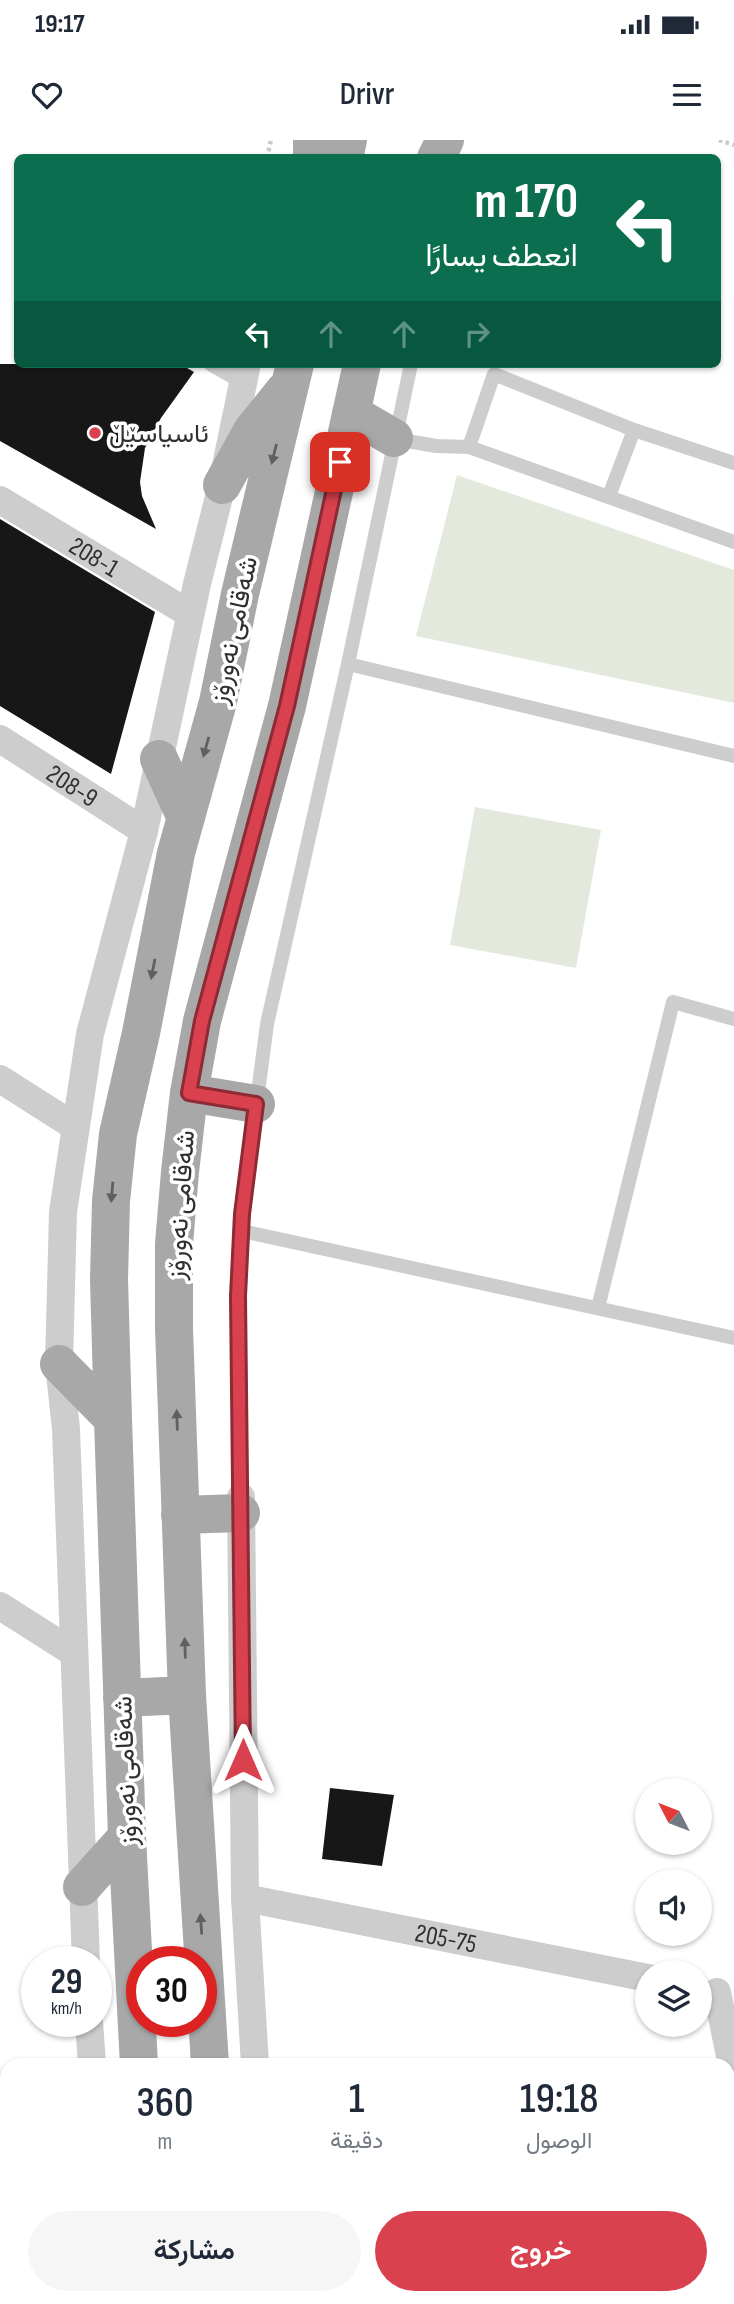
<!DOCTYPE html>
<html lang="ar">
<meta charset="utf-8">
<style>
:root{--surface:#fff;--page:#f6f6f7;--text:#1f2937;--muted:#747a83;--accent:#d9414e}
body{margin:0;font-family:"Sofia Sans Condensed",Vazirmatn,sans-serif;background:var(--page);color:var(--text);direction:rtl;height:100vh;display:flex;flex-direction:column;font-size:26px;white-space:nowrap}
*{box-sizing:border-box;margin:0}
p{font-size:23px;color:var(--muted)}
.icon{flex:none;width:38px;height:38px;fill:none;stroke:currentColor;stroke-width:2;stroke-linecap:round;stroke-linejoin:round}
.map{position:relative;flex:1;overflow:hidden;direction:ltr}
.details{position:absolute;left:0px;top:1918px;width:735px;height:247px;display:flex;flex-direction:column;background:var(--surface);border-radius:21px 21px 0 0;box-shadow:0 2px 5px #0004;direction:rtl}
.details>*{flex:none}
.guide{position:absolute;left:14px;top:14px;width:707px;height:214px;border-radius:10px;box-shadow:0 2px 5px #0004;direction:rtl;background:#0b6e4f;color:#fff;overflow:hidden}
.needle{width:46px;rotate:312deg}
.fabs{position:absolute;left:635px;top:1638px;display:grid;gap:14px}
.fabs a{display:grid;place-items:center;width:77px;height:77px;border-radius:50%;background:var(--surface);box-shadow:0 2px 5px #0004;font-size:35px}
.speed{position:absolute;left:21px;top:1806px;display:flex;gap:14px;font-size:35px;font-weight:700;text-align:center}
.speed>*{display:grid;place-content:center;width:91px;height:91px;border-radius:50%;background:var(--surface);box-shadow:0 2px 5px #0004;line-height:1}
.speed small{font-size:18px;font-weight:400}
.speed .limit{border:10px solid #d22;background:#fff;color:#111}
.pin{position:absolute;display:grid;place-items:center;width:60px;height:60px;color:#fff;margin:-30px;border-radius:14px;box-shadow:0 4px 10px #0006}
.me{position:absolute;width:77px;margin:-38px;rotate:0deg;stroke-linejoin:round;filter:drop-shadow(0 0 5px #0008)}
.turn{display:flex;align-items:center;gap:24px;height:147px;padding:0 28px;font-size:32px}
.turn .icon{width:91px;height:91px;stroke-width:2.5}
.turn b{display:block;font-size:49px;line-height:60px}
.lanes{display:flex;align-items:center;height:66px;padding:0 28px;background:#0003;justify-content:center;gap:35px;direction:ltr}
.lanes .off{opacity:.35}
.eta{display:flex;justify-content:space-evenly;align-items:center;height:119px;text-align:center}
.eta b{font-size:42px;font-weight:600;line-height:49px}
.button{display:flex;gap:14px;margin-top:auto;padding:14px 28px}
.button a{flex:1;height:80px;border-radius:42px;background:var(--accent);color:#fff;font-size:28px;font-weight:600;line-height:80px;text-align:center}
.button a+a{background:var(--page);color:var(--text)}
.status{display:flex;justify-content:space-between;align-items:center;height:49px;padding:0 35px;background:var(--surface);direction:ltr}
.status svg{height:19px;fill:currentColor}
header{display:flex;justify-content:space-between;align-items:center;height:91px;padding:0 28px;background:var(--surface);font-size:32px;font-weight:600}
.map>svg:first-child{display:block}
.green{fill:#e4e9dd}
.building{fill:#171717}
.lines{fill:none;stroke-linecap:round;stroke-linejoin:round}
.path{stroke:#cacaca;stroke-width:4.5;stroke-dasharray:3.5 3.5;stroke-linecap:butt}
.service{stroke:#cdcdcd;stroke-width:14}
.minor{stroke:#cdcdcd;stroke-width:28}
.primary{stroke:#a8a8a8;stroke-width:38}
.oneway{fill:#606060}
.route-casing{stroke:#8d2a33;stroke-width:18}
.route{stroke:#d9414e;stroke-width:12}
.poi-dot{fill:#d9414e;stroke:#fff;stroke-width:2.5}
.labels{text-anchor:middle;stroke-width:7;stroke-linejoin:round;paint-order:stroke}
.poi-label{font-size:26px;fill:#303030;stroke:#fff;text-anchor:start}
.street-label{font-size:26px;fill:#303030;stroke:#fff}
</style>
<div class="status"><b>19:17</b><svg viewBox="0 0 49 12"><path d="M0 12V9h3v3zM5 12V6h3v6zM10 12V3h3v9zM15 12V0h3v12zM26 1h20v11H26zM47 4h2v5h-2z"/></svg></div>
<header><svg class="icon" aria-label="menu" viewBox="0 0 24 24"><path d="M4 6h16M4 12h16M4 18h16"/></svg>Drivr<svg class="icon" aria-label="heart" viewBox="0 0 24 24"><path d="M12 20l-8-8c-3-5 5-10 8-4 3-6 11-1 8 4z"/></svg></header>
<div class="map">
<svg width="734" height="2164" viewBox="0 0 734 2164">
<rect width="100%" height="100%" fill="#fff"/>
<!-- green -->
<path class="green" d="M 457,335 L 734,430 L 734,563 L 416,496 Z
M 475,667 L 601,690 L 576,828 L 450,805 Z"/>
<!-- building -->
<path class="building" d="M 0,224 L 180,224 L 194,232 L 161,278 L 145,308 L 140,342 L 142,356 L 156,389 L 0,301 Z
M 0,379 L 155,472 L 111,634 L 0,566 Z
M 330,1648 L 394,1655 L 382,1726 L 322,1719 Z"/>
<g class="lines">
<!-- path -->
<path class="path" d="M 719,0 L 734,5
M 267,18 L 271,0"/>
<!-- service -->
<path class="service" d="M 210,224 L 243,243
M 396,299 L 436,306 L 469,307 L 734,402
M 469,307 L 494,234 L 634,290 L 734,323
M 609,356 L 634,290
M 348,524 L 734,616
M 242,1091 L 734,1198
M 598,1168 L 673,862 L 734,879
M 241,1357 L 238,1156 L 242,1074 L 267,884 L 348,524 L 411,224"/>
<!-- minor -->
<g class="minor">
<path id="s1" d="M 0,360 L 190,474"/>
<path id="s2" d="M 0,599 L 144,691"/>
<path d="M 0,939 L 74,986"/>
<path d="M 241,1357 L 245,1758 L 255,1925"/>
<path d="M 0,1466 L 74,1513"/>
<path id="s3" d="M 245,1758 L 648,1838"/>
<path d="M 86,1822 L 66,1289 L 59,1224 L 63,1072 L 90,894 L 144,691 L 197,444 L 222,345 L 247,224"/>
<path d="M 717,1852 L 734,1936"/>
<path d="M 89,1881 L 92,1925"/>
<path d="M 728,2094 L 734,2096"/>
<path d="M 13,2158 L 22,2164"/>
<path d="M 104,2158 L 104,2164"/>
<path d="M 265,2158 L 265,2164"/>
<path d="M 483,2158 L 483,2164"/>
<path d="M 660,2158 L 660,2164"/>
</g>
<!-- primary -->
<path class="primary" d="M 312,18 L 312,0
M 344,18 L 348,0
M 436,18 L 445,0
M 351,273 L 394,298
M 222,345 L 252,291 L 285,250
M 159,619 L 186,678
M 189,953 L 256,964
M 59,1224 L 113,1279
M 180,1375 L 241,1373
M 122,1558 L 187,1555
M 82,1747 L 127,1697
M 139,1925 L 127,1697 L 113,1279 L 109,1139 L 111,1061 L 118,994 L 141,893 L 176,713 L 218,562 L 240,454 L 295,224
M 210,1925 L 187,1555 L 174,1188 L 174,1104 L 180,1032 L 189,953 L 202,881 L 287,566 L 362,224
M 151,2158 L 151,2164
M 223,2158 L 224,2164"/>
</g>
<!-- one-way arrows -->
<defs><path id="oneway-solid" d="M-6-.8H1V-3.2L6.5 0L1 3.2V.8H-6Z" transform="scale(1.75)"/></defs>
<g class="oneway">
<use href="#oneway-solid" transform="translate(274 314) rotate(104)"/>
<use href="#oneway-solid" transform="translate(206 607) rotate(106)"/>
<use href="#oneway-solid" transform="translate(153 829) rotate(101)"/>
<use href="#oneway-solid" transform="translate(112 1052) rotate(95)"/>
<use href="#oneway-solid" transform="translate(177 1280) rotate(-92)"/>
<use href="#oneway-solid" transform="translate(185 1508) rotate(-92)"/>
<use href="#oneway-solid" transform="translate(201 1784) rotate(-94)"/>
</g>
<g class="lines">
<!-- route casing -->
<g class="route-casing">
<path id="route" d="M 243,1620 L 238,1156 L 242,1074 L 256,964 L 189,953 L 202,881 L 287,566 L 340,322"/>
</g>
<!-- route -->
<use href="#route" class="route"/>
</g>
<!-- markers -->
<circle class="poi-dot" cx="95" cy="293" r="7"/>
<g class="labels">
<!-- poi labels -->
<g class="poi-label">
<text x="109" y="302">ئاسیاسێڵ</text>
</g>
<!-- street labels -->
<g class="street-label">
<text dy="9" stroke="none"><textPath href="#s1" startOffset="110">208-1</textPath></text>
<text transform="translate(233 490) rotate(-78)" y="9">شەقامی نەورۆز</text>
<text dy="9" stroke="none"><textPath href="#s2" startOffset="86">208-9</textPath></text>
<text transform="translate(180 1065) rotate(-86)" y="9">شەقامی نەورۆز</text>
<text transform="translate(125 1631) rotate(-92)" y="9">شەقامی نەورۆز</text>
<text dy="9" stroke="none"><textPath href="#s3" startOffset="205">205-75</textPath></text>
</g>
</g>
</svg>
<div class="fabs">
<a><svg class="needle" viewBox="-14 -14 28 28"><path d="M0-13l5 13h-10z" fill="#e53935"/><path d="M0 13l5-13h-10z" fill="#747a83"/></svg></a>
<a><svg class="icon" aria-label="sound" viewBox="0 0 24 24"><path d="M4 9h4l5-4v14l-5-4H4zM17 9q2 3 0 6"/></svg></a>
<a><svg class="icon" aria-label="layers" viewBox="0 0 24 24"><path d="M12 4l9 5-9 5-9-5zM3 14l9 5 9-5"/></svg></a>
</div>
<div class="speed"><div>29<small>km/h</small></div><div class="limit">30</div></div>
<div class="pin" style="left:340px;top:322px;background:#d93025"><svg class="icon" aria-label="arrive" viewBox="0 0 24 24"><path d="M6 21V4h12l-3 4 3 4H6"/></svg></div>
<svg class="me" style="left:243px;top:1620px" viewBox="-20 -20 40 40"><path d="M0-17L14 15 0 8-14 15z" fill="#d9414e" stroke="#fff" stroke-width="4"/></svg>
<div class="guide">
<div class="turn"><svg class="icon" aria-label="left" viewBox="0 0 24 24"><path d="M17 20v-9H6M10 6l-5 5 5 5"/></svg><div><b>170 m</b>انعطف يسارًا</div></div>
<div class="lanes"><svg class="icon" aria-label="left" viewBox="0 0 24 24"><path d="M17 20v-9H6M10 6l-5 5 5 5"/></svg><svg class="icon off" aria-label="ahead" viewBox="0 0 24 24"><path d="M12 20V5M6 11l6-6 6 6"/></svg><svg class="icon off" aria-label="ahead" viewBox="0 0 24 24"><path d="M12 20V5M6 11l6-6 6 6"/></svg><svg class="icon off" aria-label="right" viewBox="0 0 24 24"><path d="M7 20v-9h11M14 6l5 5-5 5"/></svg></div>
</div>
<section class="details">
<div class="eta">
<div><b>19:18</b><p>الوصول</p></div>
<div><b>1</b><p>دقيقة</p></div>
<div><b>360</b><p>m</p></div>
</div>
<div class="button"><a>خروج</a><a>مشاركة</a></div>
</section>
</div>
